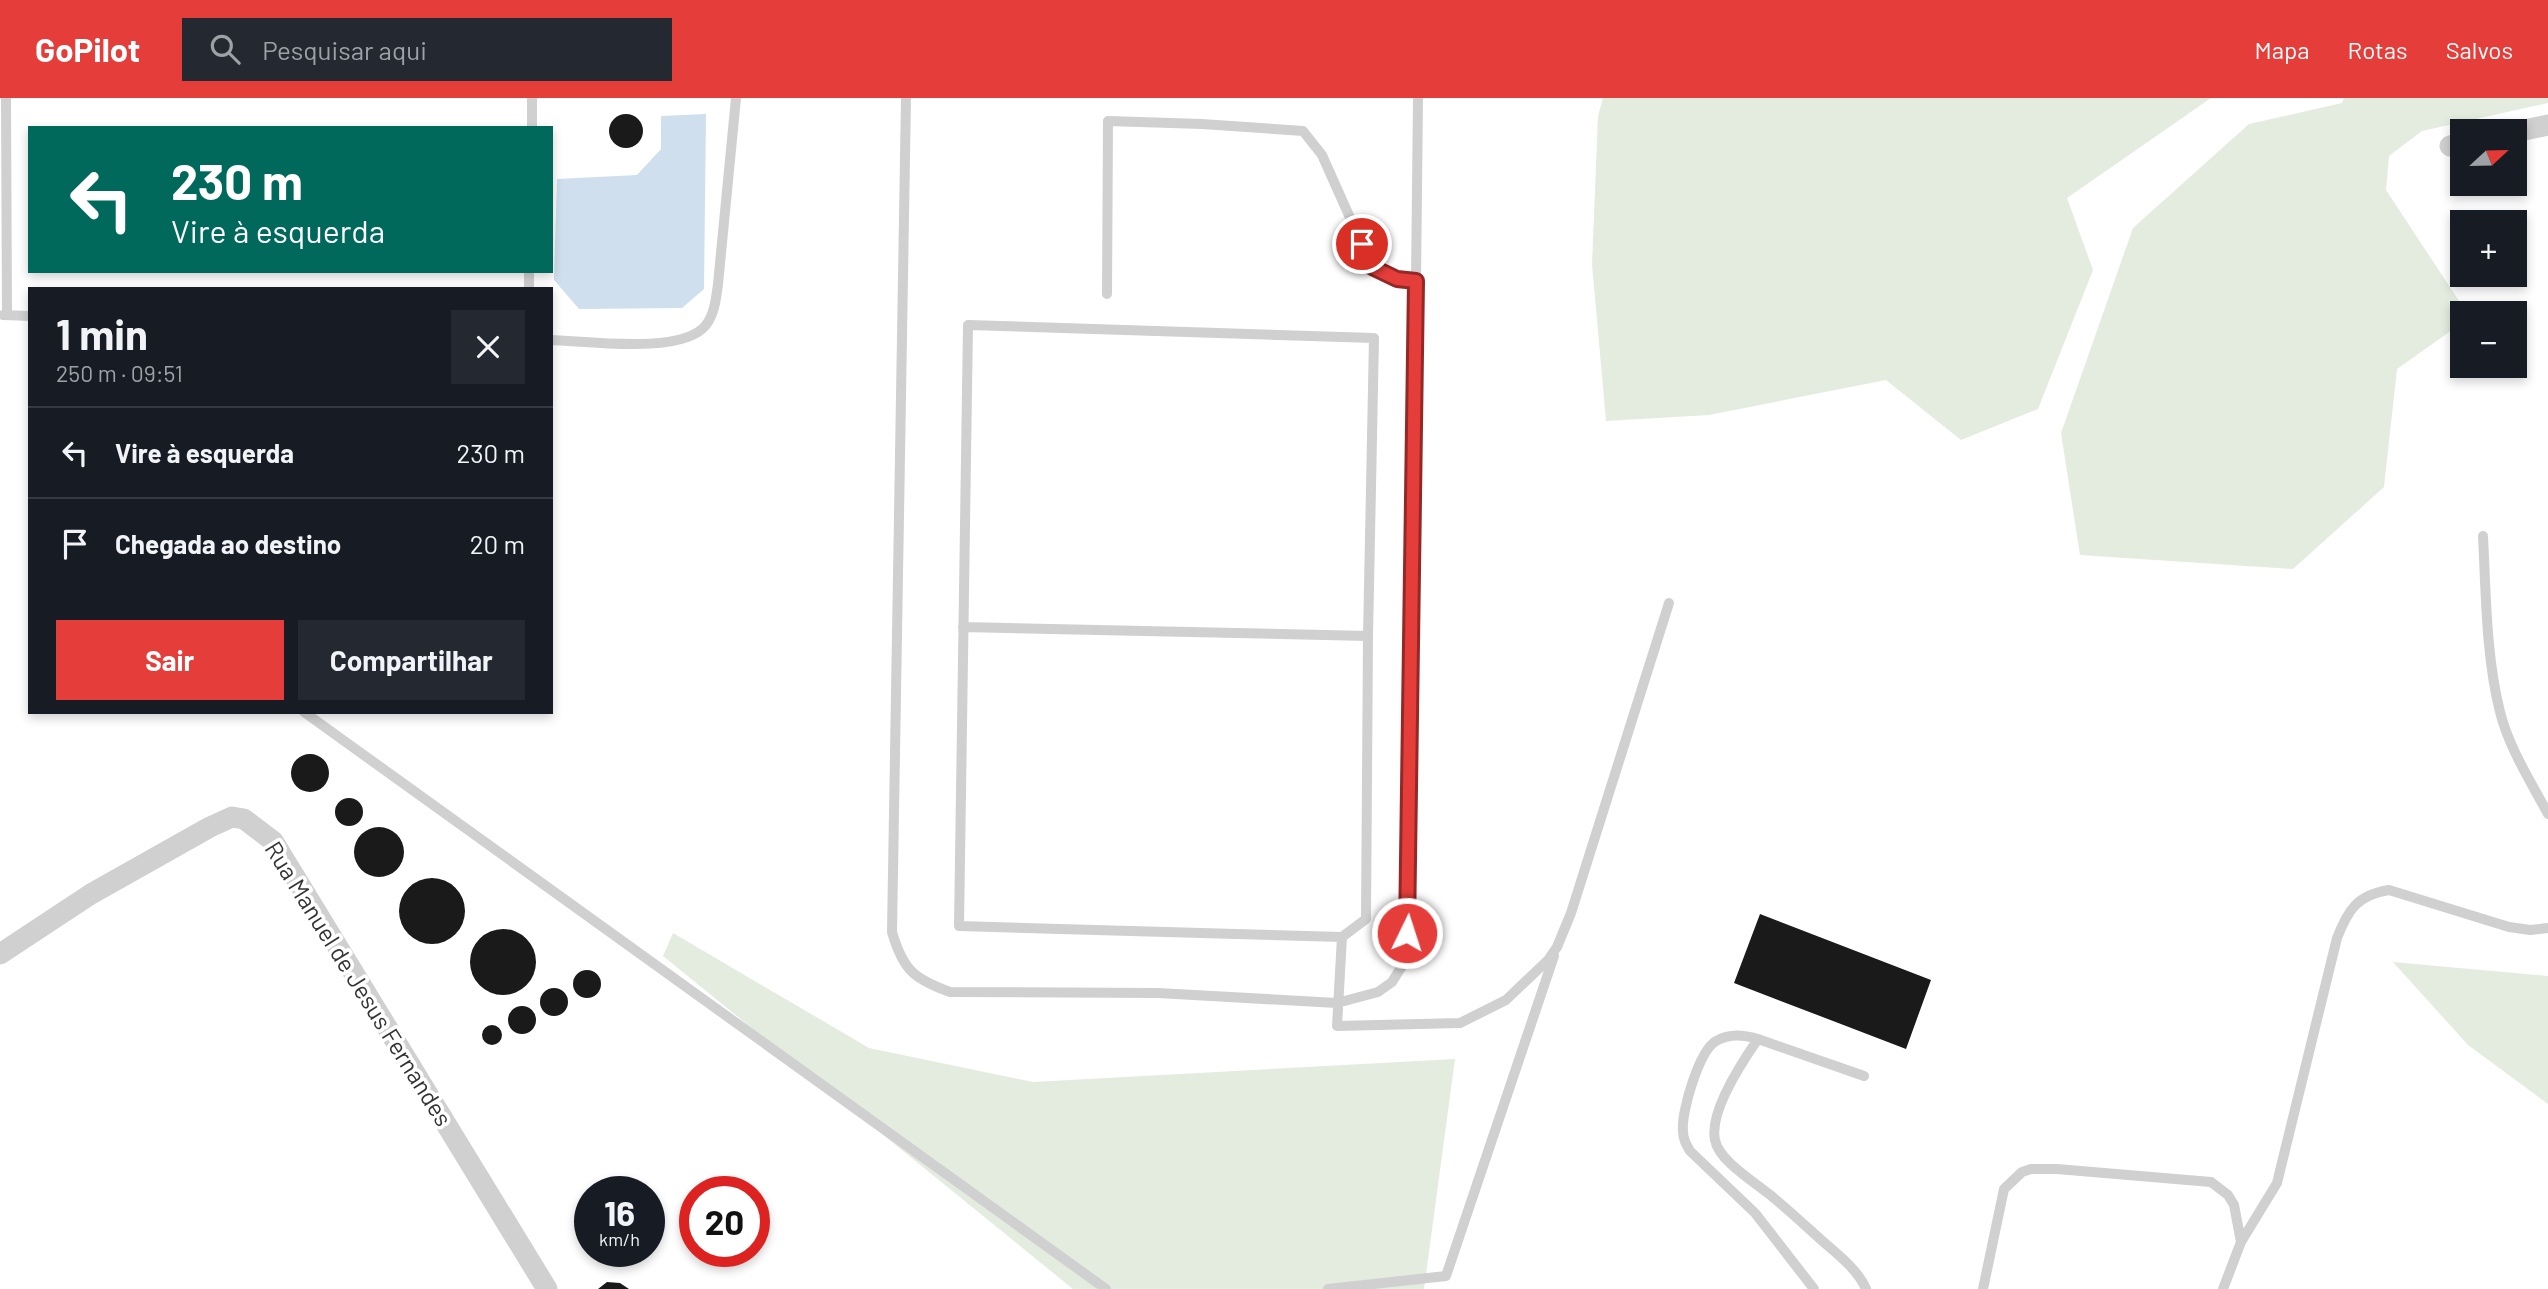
<!DOCTYPE html>
<html lang="pt">
<meta charset="utf-8">
<style>
:root{--surface:#171b24;--page:#242831;--text:#f1f3f6;--muted:#9ea1a6;--line:#363941;--accent:#e43d3a}
body{margin:0;font-family:Barlow,sans-serif;background:var(--page);color:var(--text);height:100vh;display:flex;flex-direction:column;font-size:26px;white-space:nowrap}
*{box-sizing:border-box;margin:0}
p{font-size:23px;color:var(--muted)}
.icon{flex:none;width:38px;height:38px;fill:none;stroke:currentColor;stroke-width:2;stroke-linecap:round;stroke-linejoin:round}
.map{position:relative;flex:1;overflow:hidden}
.side{position:absolute;left:28px;top:189px;width:525px;height:427px;display:flex;flex-direction:column;background:var(--surface);border-radius:0px;box-shadow:0 4px 10px #0003}
.side>*{flex:none}
.banner{position:absolute;left:28px;top:28px;width:525px;height:147px;border-radius:0px;box-shadow:0 4px 10px #0003;background:#00695c;color:#fff;overflow:hidden}
.needle{width:46px;rotate:68deg}
.tools{position:absolute;left:2450px;top:21px;display:grid;gap:14px}
.tools a{display:grid;place-items:center;width:77px;height:77px;border-radius:0px;background:var(--surface);box-shadow:0 4px 10px #0003;font-size:35px}
.speed{position:absolute;left:574px;top:1078px;display:flex;gap:14px;font-size:35px;font-weight:700;text-align:center}
.speed>*{display:grid;place-content:center;width:91px;height:91px;border-radius:50%;background:var(--surface);box-shadow:0 4px 10px #0003;line-height:1}
.speed small{font-size:18px;font-weight:400}
.speed .limit{border:10px solid #d22;background:#fff;color:#111}
.pin{position:absolute;display:grid;place-items:center;width:60px;height:60px;color:#fff;margin:-30px;border:4px solid #fff;border-radius:50%;box-shadow:0 2px 7px #0007}
.me{position:absolute;width:77px;margin:-38px;rotate:4deg;stroke-linejoin:round;filter:drop-shadow(0 0 5px #0008)}
.turn{display:flex;align-items:center;gap:24px;height:147px;padding:0 28px;font-size:32px}
.turn .icon{width:91px;height:91px;stroke-width:2.5}
.turn b{display:block;font-size:49px;line-height:60px}
.round{display:grid;place-items:center;flex:none;width:74px;height:74px;border-radius:0px;background:var(--page)}
.overview{display:flex;align-items:center;justify-content:space-between;height:119px;padding:0 28px}
h1{font-size:42px;font-weight:700;line-height:52px}
.cta{display:flex;gap:14px;margin-top:auto;padding:14px 28px}
.cta a{flex:1;height:80px;border-radius:0px;background:var(--accent);color:#fff;font-size:28px;font-weight:700;line-height:80px;text-align:center}
.cta a+a{background:var(--page);color:var(--text)}
ul{padding:0;list-style:none}
li{display:flex;align-items:center;gap:21px;height:91px;padding:0 28px;border-top:2px solid var(--line)}
li div{flex:1}
li b{display:block;font-size:26px}
li em{font-style:normal}
header{display:flex;align-items:center;gap:42px;box-sizing:border-box;height:98px;padding:0 35px;background:var(--accent);color:#fff}
header strong{font-size:33px}
nav{display:flex;gap:38px;margin-inline-start:auto;font-size:24px}
.search{width:490px;height:63px;background:var(--page);display:flex;align-items:center;gap:18px;box-sizing:border-box;padding:0 24px;border-radius:0px;color:var(--muted);font-size:26px}
.map>svg:first-child{display:block}
.green{fill:#e4ecdf}
.water{fill:#cfdfed}
.building{fill:#1a1a1a}
.lines{fill:none;stroke-linecap:round;stroke-linejoin:round}
.lane{stroke:#d0d0d0;stroke-width:10}
.street{stroke:#d0d0d0;stroke-width:21}
.route-casing{stroke:#942826;stroke-width:18}
.route{stroke:#e43d3a;stroke-width:12}
.labels{text-anchor:middle;stroke-width:7;stroke-linejoin:round;paint-order:stroke}
.street-label{font-size:24px;fill:#333;stroke:#fff}
</style>
<header>
<strong>GoPilot</strong>
<div class="search"><svg class="icon" aria-label="search" viewBox="0 0 24 24"><circle cx="10" cy="10" r="6"/><path d="M15 15l6 6"/></svg>Pesquisar aqui</div>
<nav><a>Mapa</a><a>Rotas</a><a>Salvos</a></nav>
</header>
<div class="map">
<svg width="2548" height="1191" viewBox="0 0 2548 1191">
<rect width="100%" height="100%" fill="#fff"/>
<!-- green -->
<path class="green" d="M 1603,0 L 2211,0 L 2067,100 L 2093,172 L 2038,311 L 1961,342 L 1886,282 L 1709,317 L 1606,323 L 1592,166 L 1598,18 Z
M 2344,0 L 2548,0 L 2548,5 L 2422,33 L 2389,58 L 2386,92 L 2467,215 L 2462,215 L 2462,225 L 2397,271 L 2384,389 L 2293,471 L 2080,457 L 2061,335 L 2133,130 L 2249,26 L 2342,5 Z
M 673,835 L 869,950 L 1033,984 L 1455,961 L 1424,1191 L 1073,1191 L 663,858 Z
M 2393,864 L 2548,878 L 2548,1006 L 2468,947 Z"/>
<!-- water -->
<path class="water" d="M 706,16 L 704,191 L 682,210 L 579,211 L 554,182 L 557,81 L 637,77 L 661,51 L 661,18 Z"/>
<!-- building -->
<path class="building" d="M609 33a17 17 0 1 1 34 0a17 17 0 1 1-34 0Z
M291 675a19 19 0 1 1 38 0a19 19 0 1 1-38 0Z
M335 714a14 14 0 1 1 28 0a14 14 0 1 1-28 0Z
M354 754a25 25 0 1 1 50 0a25 25 0 1 1-50 0Z
M399 813a33 33 0 1 1 66 0a33 33 0 1 1-66 0Z
M 1760,816 L 1931,882 L 1906,951 L 1734,885 Z
M470 864a33 33 0 1 1 66 0a33 33 0 1 1-66 0Z
M573 886a14 14 0 1 1 28 0a14 14 0 1 1-28 0Z
M540 904a14 14 0 1 1 28 0a14 14 0 1 1-28 0Z
M508 922a14 14 0 1 1 28 0a14 14 0 1 1-28 0Z
M482 937a10 10 0 1 1 20 0a10 10 0 1 1-20 0Z
M 607,1184 L 620,1185 L 629,1191 L 598,1191 Z"/>
<g class="lines">
<!-- lane -->
<path class="lane" d="M 6,0 L 7,217
M 906,0 L 892,834 C 903,872 914,881 950,894 L 1158,895 L 1337,905 L 1378,894 L 1392,884 L 1402,868 L 1409,821 L 1418,0
M 532,30 L 532,0
M 529,191 L 529,173
M 1107,196 L 1108,23 L 1202,26 L 1303,33 L 1322,57 L 1372,169 L 1397,181 L 1416,183
M 3,217 L 30,218
M 551,242 C 587,243 683,257 706,227 C 715,215 716,200 718,186 L 736,0
M 2483,438 C 2486,496 2486,558 2500,614 C 2509,650 2531,684 2548,716
M 963,529 L 1368,538 L 1366,821 L 1342,839 L 1337,928 L 1460,925 L 1506,902 L 1548,862 L 1557,849 L 1571,815 L 1669,505
M 304,614 L 1106,1191
M 1342,839 L 959,828 L 968,227 L 1374,240 L 1368,538
M 1758,941 C 1742,964 1709,1014 1715,1042 C 1719,1064 1758,1086 1775,1101 C 1793,1116 1810,1132 1827,1147 C 1841,1159 1859,1174 1866,1191
M 2241,1144 L 2277,1085 L 2337,840 C 2348,812 2357,797 2389,792 L 2509,829 L 2530,832 L 2548,830
M 1328,1191 L 1446,1178 L 1554,858
M 1814,1191 L 1755,1115 L 1690,1053 C 1686,1046 1683,1041 1683,1033 C 1681,1014 1699,953 1716,943 C 1730,935 1744,937 1758,941 L 1864,978
M 1983,1191 L 2004,1091 L 2022,1074 L 2031,1071 L 2057,1071 L 2211,1084 L 2228,1097 L 2234,1107 L 2241,1144 L 2223,1191"/>
<!-- street -->
<path class="street" d="M 2515,34 L 2548,27
M 2450,48 L 2462,45
M 0,856 L 91,796 L 210,729 L 232,719 L 244,721 L 273,743 L 547,1191"/>
</g>
<g class="lines">
<!-- route casing -->
<g class="route-casing">
<path id="route" d="M 1362,146 L 1372,169 L 1397,181 L 1416,183 L 1407,835"/>
</g>
<!-- route -->
<use href="#route" class="route"/>
</g>
<g class="labels">
<!-- street labels -->
<g class="street-label">
<text transform="translate(358 886) rotate(58)" y="8">Rua Manuel de Jesus Fernandes</text>
</g>
</g>
</svg>
<div class="tools">
<a><svg class="needle" viewBox="-14 -14 28 28"><path d="M0-13l5 13h-10z" fill="#e53935"/><path d="M0 13l5-13h-10z" fill="#9ea1a6"/></svg></a>
<a>+</a>
<a>−</a>
</div>
<div class="speed"><div>16<small>km/h</small></div><div class="limit">20</div></div>
<div class="pin" style="left:1362px;top:146px;background:#d93025"><svg class="icon" aria-label="arrive" viewBox="0 0 24 24"><path d="M6 21V4h12l-3 4 3 4H6"/></svg></div>
<svg class="me" style="left:1407px;top:835px" viewBox="-20 -20 40 40"><circle r="17" fill="#e43d3a" stroke="#fff" stroke-width="3"/><path d="M0-11L8 9 0 5-8 9z" fill="#fff"/></svg>
<div class="banner">
<div class="turn"><svg class="icon" aria-label="left" viewBox="0 0 24 24"><path d="M17 20v-9H6M10 6l-5 5 5 5"/></svg><div><b>230 m</b>Vire à esquerda</div></div>
</div>
<section class="side">
<div class="overview"><div><h1>1 min</h1><p>250 m · 09:51</p></div><a class="round"><svg class="icon" aria-label="close" viewBox="0 0 24 24"><path d="M6 6l12 12M18 6L6 18"/></svg></a></div>
<ul>
<li><svg class="icon" aria-label="left" viewBox="0 0 24 24"><path d="M17 20v-9H6M10 6l-5 5 5 5"/></svg><div><b>Vire à esquerda</b></div><em>230 m</em></li>
<li><svg class="icon" aria-label="arrive" viewBox="0 0 24 24"><path d="M6 21V4h12l-3 4 3 4H6"/></svg><div><b>Chegada ao destino</b></div><em>20 m</em></li>
</ul>
<div class="cta"><a>Sair</a><a>Compartilhar</a></div>
</section>
</div>
